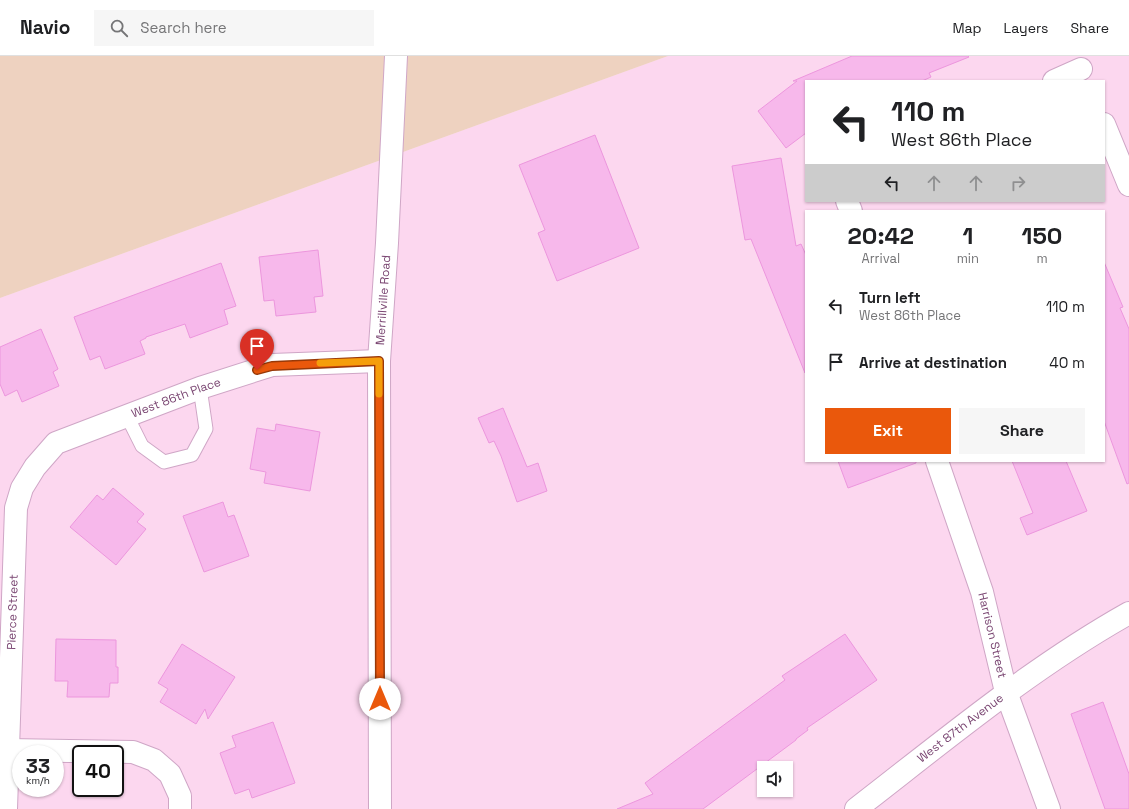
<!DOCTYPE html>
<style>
:root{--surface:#fff;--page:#f6f6f6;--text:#202124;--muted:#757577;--line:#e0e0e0;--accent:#ea580c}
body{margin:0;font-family:"Space Grotesk",sans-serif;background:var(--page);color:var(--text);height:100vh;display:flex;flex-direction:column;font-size:15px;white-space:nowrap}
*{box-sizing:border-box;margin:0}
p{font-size:13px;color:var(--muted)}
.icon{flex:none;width:22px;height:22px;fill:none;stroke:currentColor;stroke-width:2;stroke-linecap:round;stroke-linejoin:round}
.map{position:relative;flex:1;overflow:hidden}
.sheet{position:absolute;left:805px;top:154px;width:300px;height:252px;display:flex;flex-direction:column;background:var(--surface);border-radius:0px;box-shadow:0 1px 3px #0004}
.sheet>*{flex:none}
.guide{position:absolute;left:805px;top:24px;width:300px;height:122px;border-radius:0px;box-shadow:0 1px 3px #0004;background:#fff;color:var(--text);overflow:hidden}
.buttons{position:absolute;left:757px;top:705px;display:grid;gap:8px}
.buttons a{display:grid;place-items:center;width:36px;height:36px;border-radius:0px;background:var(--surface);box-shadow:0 1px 3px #0004;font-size:20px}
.speed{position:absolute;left:12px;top:689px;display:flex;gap:8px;font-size:20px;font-weight:700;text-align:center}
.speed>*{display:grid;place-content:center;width:52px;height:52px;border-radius:50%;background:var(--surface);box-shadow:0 1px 3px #0004;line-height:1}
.speed small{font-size:10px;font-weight:400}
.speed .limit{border:2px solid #111;border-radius:6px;background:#fff;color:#111}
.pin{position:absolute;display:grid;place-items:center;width:34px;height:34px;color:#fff;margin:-41px -17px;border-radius:50% 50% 50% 0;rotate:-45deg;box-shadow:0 0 4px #0007}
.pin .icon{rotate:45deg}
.me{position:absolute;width:44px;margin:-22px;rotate:0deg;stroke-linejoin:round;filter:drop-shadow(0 0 3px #0008)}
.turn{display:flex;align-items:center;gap:14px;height:84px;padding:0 20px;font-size:18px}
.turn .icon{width:52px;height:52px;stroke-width:2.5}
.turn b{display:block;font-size:28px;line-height:34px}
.lanes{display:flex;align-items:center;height:38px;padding:0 20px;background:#0003;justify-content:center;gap:20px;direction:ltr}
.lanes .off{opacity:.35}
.eta{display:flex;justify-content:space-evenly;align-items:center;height:68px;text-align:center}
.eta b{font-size:24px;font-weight:600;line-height:28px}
.primary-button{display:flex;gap:8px;margin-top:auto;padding:8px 20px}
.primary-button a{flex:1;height:46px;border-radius:0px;background:var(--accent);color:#fff;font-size:16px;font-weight:600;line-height:46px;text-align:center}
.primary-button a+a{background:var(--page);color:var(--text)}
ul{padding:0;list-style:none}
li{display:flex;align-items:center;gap:12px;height:56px;padding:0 20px}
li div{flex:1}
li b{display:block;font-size:15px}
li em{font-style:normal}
header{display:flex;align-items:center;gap:24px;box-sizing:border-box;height:56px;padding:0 20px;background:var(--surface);border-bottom:1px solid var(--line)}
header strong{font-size:19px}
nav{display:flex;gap:22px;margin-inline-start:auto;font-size:14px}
.search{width:280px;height:36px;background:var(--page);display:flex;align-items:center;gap:10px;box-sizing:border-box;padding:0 14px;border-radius:0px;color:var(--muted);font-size:15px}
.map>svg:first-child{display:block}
.residential{fill:#fcd7ef;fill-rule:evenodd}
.green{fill:#eed2c0}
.building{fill:#f7b8eb;stroke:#ec96dd}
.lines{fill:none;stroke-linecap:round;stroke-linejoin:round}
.service-casing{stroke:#cfa6c6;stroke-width:15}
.minor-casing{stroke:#cfa6c6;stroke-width:24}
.tertiary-casing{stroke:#cfa6c6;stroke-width:24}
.service{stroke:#fff;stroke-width:13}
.minor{stroke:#fff;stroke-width:22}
.tertiary{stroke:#fff;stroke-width:22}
.route-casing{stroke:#983908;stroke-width:10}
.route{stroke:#ea580c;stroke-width:7}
.slow{stroke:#f59e0b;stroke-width:7}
.labels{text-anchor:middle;stroke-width:3.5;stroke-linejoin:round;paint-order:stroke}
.street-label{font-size:12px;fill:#7a4672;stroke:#ffecf7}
</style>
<header>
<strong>Navio</strong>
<div class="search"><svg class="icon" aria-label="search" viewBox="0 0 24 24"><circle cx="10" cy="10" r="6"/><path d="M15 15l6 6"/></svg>Search here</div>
<nav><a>Map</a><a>Layers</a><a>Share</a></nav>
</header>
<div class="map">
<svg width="1129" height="753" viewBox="0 0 1129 753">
<rect width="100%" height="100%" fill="#ffe3f4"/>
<!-- residential -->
<path class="residential" d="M 668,0 L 1129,0 L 1129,753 L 0,753 L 0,242 ZM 806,25 L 1104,25 L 1104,145 L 806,145 ZM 806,155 L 1104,155 L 1104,405 L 806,405 ZM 21,698 L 55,698 L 55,732 L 21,732 ZM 81,698 L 115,698 L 115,732 L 81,732 ZM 764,712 L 786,712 L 786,734 L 764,734 Z"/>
<!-- green -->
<path class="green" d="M 0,0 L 668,0 L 0,242 Z"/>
<!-- building -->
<path class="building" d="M 852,0 L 968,0 L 969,1 L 929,17 L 931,21 L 922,25 L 806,25 L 806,77 L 786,92 L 758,55 L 797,25 L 793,25 Z
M 595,79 L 639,192 L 557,225 L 538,177 L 545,174 L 519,109 Z
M 781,102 L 796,190 L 801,188 L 806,199 L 805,317 L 751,183 L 745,184 L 732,110 Z
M 318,194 L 323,240 L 314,241 L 316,256 L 276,260 L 274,244 L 264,245 L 259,201 Z
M 1104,206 L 1123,251 L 1120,252 L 1129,273 L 1129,427 L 1127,428 L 1104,365 Z
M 221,207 L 236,250 L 224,254 L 228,268 L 190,282 L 185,268 L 146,281 L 146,282 L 140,285 L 145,298 L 105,313 L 100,300 L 90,304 L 74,261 Z
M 41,273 L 58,313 L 53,316 L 59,330 L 22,346 L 17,334 L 5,340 L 0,328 L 0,291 Z
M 503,352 L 527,411 L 538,407 L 547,435 L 517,446 L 501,400 L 494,385 L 489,387 L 478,362 Z
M 276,368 L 320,376 L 310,435 L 264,427 L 266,416 L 250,413 L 257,372 L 275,375 Z
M 838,405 L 916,405 L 916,407 L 848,432 Z
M 1012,405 L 1066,405 L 1087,455 L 1027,479 L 1020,462 L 1033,457 Z
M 113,432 L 144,458 L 137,466 L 146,473 L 116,509 L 70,471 L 97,439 L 103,444 Z
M 223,446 L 228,461 L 234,459 L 249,500 L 204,516 L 183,460 Z
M 845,578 L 877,624 L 807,672 L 808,674 L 796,683 L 796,684 L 703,753 L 617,753 L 653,738 L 645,727 L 785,624 L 782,620 Z
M 56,583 L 116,584 L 116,611 L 118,611 L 118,627 L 110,627 L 109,641 L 67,641 L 68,625 L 55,625 Z
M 182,588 L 235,621 L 208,663 L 205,653 L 196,668 L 160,646 L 168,633 L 158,627 Z
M 1103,646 L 1129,718 L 1129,753 L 1105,753 L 1071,658 Z
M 273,666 L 295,727 L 252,742 L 249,733 L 235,738 L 220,697 L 236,691 L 232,680 Z"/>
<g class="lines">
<!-- service casing -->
<g class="service-casing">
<path id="service" d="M 127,360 L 142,390 L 164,406 L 192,399 L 206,373 L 200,332"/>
</g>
<!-- minor casing -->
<g class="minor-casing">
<g id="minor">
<path d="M 1054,25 L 1081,13"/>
<path d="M 1104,68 L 1129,129"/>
<path d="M 847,145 L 851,155"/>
<path id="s1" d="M 937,405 L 982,536 L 1006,636 L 1049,753"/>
<path d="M 7,694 L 133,696 L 154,704 L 170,718 L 180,740 L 180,753"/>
<path id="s2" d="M 6,753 L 16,452 L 22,432 L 35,411 L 56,387 L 200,332 L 272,309 L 379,305"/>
<path id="s3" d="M 856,753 C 944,685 1031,612 1129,557"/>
</g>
</g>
<!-- tertiary casing -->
<g class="tertiary-casing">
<g id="tertiary">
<path id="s4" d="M 380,753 L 379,305 L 387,187 L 396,0"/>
</g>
</g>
<!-- service -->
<use href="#service" class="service"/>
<!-- minor -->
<use href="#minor" class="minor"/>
<!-- tertiary -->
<use href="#tertiary" class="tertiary"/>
</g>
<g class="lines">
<!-- route casing -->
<g class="route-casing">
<path id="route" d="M 257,314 L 272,310 L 379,305 L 380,643"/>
</g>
<!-- route -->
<use href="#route" class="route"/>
<!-- slow -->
<path class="slow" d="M 320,307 L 379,305 L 379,338"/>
</g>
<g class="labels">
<!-- street labels -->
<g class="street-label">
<text dy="4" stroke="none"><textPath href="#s4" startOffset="509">Merrillville Road</textPath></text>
<text dy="4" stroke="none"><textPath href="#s2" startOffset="507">West 86th Place</textPath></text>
<text dy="4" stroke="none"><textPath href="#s2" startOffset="197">Pierce Street</textPath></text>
<text dy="4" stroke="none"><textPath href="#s1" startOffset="183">Harrison Street</textPath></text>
<text dy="4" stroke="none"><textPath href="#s3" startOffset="132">West 87th Avenue</textPath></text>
</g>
</g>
</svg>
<div class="buttons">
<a><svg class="icon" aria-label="sound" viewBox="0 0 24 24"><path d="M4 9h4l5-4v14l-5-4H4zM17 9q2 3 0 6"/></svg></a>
</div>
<div class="speed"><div>33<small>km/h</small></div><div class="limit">40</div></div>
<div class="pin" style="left:257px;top:314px;background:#d93025"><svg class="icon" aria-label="arrive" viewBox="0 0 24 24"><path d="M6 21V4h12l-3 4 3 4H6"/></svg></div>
<svg class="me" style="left:380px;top:643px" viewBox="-20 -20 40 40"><circle r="19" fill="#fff"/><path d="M0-13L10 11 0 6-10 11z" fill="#ea580c"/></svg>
<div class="guide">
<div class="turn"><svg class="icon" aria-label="left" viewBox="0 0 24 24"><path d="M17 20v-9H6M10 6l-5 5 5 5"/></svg><div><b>110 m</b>West 86th Place</div></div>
<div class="lanes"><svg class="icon" aria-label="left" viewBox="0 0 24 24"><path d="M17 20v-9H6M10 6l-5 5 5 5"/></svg><svg class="icon off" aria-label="ahead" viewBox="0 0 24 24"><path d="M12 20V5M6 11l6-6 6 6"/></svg><svg class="icon off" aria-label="ahead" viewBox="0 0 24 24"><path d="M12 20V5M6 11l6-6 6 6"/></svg><svg class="icon off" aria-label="right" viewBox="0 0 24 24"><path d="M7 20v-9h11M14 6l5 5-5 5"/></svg></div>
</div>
<section class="sheet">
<div class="eta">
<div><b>20:42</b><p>Arrival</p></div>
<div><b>1</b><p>min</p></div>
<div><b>150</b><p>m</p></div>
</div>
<ul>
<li><svg class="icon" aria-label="left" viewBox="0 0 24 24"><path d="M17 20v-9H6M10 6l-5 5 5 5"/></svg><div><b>Turn left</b><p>West 86th Place</p></div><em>110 m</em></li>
<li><svg class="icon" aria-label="arrive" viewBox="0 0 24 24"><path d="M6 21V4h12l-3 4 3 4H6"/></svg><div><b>Arrive at destination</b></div><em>40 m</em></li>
</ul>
<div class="primary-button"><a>Exit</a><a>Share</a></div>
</section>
</div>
